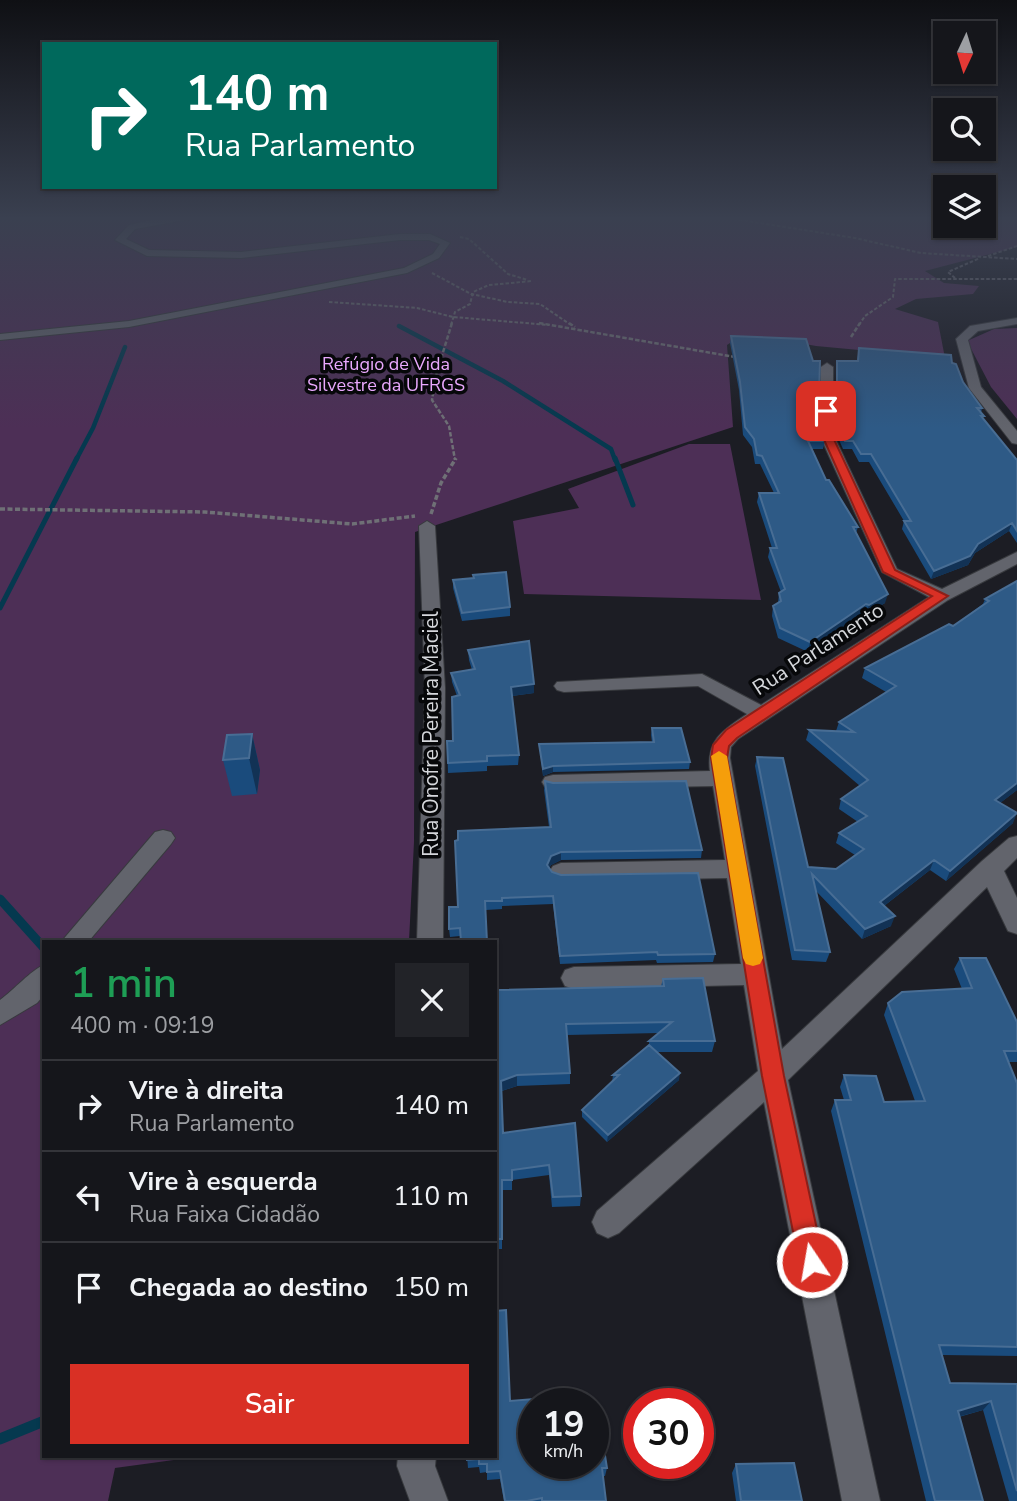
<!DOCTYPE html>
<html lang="pt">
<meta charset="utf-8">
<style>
:root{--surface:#15161b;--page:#222328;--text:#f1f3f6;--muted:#9d9fa3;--line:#34353a;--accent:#d93025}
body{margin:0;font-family:"Nunito Sans",sans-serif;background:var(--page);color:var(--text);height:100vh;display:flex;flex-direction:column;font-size:26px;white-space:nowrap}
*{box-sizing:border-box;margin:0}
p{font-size:23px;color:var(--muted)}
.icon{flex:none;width:38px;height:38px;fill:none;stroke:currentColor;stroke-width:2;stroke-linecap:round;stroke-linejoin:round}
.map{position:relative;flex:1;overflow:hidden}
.drawer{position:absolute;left:42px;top:940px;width:455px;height:518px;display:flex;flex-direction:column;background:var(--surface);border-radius:0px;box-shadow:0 2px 5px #0004,0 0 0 2px var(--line)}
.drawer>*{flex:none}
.banner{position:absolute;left:42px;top:42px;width:455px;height:147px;border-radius:0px;box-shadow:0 2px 5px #0004,0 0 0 2px var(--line);background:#00695c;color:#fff;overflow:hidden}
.needle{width:46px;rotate:184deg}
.controls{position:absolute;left:933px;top:21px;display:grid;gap:14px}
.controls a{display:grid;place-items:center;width:63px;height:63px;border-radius:0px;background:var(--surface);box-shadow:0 2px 5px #0004,0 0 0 2px var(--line);font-size:35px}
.speed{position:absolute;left:518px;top:1388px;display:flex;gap:14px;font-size:35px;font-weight:700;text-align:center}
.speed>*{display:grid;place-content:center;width:91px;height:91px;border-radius:50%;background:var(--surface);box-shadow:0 2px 5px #0004,0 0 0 2px var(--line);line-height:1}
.speed small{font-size:18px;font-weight:400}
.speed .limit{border:10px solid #d22;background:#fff;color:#111}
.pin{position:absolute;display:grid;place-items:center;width:60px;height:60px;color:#fff;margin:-30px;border-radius:14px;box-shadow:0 4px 10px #0006}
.me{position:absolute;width:77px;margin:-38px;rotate:348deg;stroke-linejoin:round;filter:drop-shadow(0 0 5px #0008)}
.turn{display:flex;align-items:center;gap:24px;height:147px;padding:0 28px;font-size:32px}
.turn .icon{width:91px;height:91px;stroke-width:2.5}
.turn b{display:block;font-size:49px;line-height:60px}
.round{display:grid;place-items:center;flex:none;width:74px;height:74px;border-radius:0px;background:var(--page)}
.summary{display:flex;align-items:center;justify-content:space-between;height:119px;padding:0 28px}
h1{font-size:42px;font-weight:600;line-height:52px;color:#1e9e55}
.cta{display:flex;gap:14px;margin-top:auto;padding:14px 28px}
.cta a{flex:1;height:80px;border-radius:0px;background:var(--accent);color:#fff;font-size:28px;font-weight:600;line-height:80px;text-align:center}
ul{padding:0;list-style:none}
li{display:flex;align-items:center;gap:21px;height:91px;padding:0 28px;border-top:2px solid var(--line)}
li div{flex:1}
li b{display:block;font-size:26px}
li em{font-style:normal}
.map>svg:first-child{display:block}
.green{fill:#4d2f56}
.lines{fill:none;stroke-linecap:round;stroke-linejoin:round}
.stream-far3{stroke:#05394f;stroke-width:4.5}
.stream-far2{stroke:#05394f;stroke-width:5}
.stream-far1{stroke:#05394f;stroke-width:9}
.stream{stroke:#05394f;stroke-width:11}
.minor-casing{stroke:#383a3e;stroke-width:2}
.path-far2{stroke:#6f7076;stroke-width:2;stroke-dasharray:3.5 2;stroke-linecap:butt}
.path-far1{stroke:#6f7076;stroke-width:2.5;stroke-dasharray:4.5 2;stroke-linecap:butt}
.path{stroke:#6f7076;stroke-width:3.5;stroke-dasharray:5 2.5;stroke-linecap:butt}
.minor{fill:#62646c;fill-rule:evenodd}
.wall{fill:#1a4b7c}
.shaded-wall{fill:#123255}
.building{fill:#2e5a86;stroke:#486d94;stroke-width:2}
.route{fill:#d93025;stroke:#8d1f18;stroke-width:2}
.slow{fill:#f59e0b}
.labels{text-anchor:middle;stroke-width:7;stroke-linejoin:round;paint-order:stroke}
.far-park-label{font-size:18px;fill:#eaa9fe;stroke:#07080a}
.street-label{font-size:21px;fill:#d5d7db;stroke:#07080a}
</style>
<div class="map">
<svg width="1017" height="1501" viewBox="0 0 1017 1501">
<rect width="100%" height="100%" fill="#1c1d24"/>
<!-- green -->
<path class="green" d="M 0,218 L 945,218 L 945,226 L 984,226 L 984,218 L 1017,218 L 1017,247 L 925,271 L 944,283 L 979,286 L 973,294 L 916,299 L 895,309 L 938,322 L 945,358 L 816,346 L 772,338 L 733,341 L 727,345 L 733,427 L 415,532 L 414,842 L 409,941 L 44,942 L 44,1456 L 203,1456 L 115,1468 L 108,1501 L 0,1501 Z
M 1017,328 L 1017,419 L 991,387 L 967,341 L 994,329 Z
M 689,444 L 730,444 L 761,600 L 524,594 L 513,521 L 579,508 L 568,489 Z"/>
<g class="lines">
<!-- stream-far3 -->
<path class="stream-far3" d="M 399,326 L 503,381 L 611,449 L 615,460
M 76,460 L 93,428 L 125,347"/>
<!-- stream-far2 -->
<path class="stream-far2" d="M 615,458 L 633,505
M 0,608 L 77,458"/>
<!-- stream-far1 -->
<path class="stream-far1" d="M 0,899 L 44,948"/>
<!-- stream -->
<path class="stream" d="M 0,1439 L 44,1421"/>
<!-- minor casing -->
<g class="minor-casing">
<path id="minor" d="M 161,218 L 196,218 L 135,229 L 126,239 L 149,250 L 241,252 L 400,234 L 430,234 L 450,243 L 439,258 L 407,273 L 129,327 L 0,340 L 0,334 L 129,321 L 404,268 L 433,254 L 440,244 L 429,240 L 400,240 L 241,258 L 147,256 L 115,240 L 129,225 Z
M 1017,318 L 1017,324 L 978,331 L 968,340 L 981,387 L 1017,431 L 1017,444 L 1012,443 L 969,388 L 956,339 L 970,326 Z
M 827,363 L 833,367 L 833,434 L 897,569 L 942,589 L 1017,552 L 1017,564 L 948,600 L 738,739 L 731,747 L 730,758 L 782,1049 L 982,861 L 1009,838 L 1017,836 L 1017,858 L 1004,871 L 1017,898 L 1017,934 L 1008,931 L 987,887 L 788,1080 L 880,1501 L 842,1501 L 764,1102 L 619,1233 L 608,1238 L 597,1233 L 592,1222 L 597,1211 L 758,1071 L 744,985 L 574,989 L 565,986 L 561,978 L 565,970 L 574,967 L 741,964 L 727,878 L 561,881 L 553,878 L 549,872 L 553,866 L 561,863 L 725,860 L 713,786 L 553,789 L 545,787 L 542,782 L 545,777 L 553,775 L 710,771 C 706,740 723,730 747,714 L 698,686 L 564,692 L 557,690 L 554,686 L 557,682 L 702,674 L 761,705 L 929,597 L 882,572 L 819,434 L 821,367 Z
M 427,521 L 435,526 L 445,688 L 443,942 L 417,942 L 425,688 L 419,526 Z
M 163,830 L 171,832 L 175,838 L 171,844 L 88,942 L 61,942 L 155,832 Z
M 44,965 L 44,995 L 37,1003 L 0,1025 L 0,1000 C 14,990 31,970 44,965 Z
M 398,1456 L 436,1456 L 435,1466 L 448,1501 L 410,1501 L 397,1466 Z"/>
</g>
<!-- path-far2 -->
<path class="path-far2" d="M 728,218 L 855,238 L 921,253 L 1017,259
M 460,237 L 469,239 L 508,274 L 528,280
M 988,256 L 1017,246
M 432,273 L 471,294 L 508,302 L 540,304 L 571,325
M 955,278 L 948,272 L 980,258
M 329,302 L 417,308 L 453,317 L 549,325
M 451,325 L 455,312 L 470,304 L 473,292 L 489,285 L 532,281
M 859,325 L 865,316 L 893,297 L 895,279 L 1017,279"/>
<!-- path-far1 -->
<path class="path-far1" d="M 452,323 L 436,375 L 432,400 L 449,426 L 455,460
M 539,323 L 735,357
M 569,323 L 575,327
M 851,337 L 860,323"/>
<!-- path -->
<path class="path" d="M 0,509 L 205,512 L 352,524 L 415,516
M 431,514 L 441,483 L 456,458"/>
<!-- minor -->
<use href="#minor" class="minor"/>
</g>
<!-- wall -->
<path class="wall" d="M 731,336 L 818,426 L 825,441 L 823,449 L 812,449 L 826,480 L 858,527 L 856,533 L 885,603 L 866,614 L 864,613 L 808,652 L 778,638 L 772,616 L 773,606 L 778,603 L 779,593 L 781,592 L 768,557 L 770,548 L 772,548 L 757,502 L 759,493 L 774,493 L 760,464 L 755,464 L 752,447 L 743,435 L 739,390 L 730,343 Z
M 859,348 L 952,363 L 963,382 L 982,408 L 981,413 L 984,416 L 983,418 L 1017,460 L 1017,543 L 1009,531 L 975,553 L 968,565 L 931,579 L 902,529 L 904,521 L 869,462 L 859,462 L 852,449 L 843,449 L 836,433 L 836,368 L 837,361 L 857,361 Z
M 473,575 L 510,607 L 510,616 L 462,621 L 453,588 L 453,580 L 473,578 Z
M 1017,581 L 1017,790 L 1000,803 L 1013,823 L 946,881 L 930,870 L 884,906 L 891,926 L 862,939 L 816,891 L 830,952 L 826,962 L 792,960 L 755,766 L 757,757 L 808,867 L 836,869 L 855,855 L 836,843 L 839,833 L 858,822 L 839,809 L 841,799 L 860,786 L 806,740 L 809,730 L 836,731 L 839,722 L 886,692 L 862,678 L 865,668 L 953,626 L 983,604 L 985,599 Z
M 468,650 L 534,693 L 512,696 L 519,755 L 518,765 L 487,766 L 487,771 L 448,773 L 447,741 L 453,741 L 457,696 L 452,682 L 451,673 L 472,670 L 469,660 Z
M 652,728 L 690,762 L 689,769 L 553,772 L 543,776 L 539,744 L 652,742 L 651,735 Z
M 252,734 L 260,770 L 257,794 L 232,796 L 223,760 Z
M 545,781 L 702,850 L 701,858 L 561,860 L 551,865 L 549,868 L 552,872 L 715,954 L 713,962 L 657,963 L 656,960 L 560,964 L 553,904 L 502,906 L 502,909 L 486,910 L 460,936 L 450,937 L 449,929 L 458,907 L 549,827 L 544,790 Z
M 960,958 L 1017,1022 L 1017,1062 L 1008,1062 L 1017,1083 L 1017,1356 L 942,1355 L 950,1383 L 1017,1384 L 1017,1501 L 1009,1501 L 983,1410 L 959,1417 L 983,1501 L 926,1501 L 831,1111 L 835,1100 L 844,1100 L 840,1087 L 844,1075 L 884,1102 L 915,1101 L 884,1015 L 888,1003 L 962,989 L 954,969 Z
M 663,979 L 715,1041 L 712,1052 L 656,1052 L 679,1080 L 607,1142 L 582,1117 L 582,1110 L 612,1082 L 613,1075 L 649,1045 L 649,1041 L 659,1033 L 567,1035 L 570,1073 L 570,1084 L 517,1086 L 502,1091 L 503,1133 L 575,1123 L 581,1196 L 580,1206 L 552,1207 L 549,1175 L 512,1180 L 512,1190 L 502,1190 L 502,1249 L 495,1249 L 495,990 L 661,986 Z
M 510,1401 L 534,1463 L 607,1468 L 605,1476 L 603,1476 L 606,1501 L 504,1501 L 500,1479 L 487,1480 L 487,1472 L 480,1473 L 479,1467 L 468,1468 L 467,1456 Z
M 736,1464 L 802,1501 L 736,1501 L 732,1473 Z"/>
<!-- shaded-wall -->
<path class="shaded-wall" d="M 1012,523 L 1009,531 L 975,553 L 968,565 L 931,579 L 934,571 Z
M 888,594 L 885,603 L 866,614 L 869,605 Z
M 866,604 L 864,613 L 808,652 L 810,642 Z
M 534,684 L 534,693 L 511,696 L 511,687 Z
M 252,734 L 260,770 L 257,794 L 249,758 Z
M 553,766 L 553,772 L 543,776 L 543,769 Z
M 1017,783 L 1017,790 L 991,810 L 995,800 Z
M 1017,813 L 1013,823 L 946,881 L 950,871 Z
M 561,852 L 561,860 L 551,865 L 547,873 L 547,865 L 551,856 Z
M 934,860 L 930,870 L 876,912 L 880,902 Z
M 895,916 L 891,926 L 862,939 L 865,929 Z
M 680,1073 L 679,1080 L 607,1142 L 608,1135 Z
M 517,1075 L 517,1086 L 501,1091 L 501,1081 Z
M 991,1401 L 983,1410 L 950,1419 L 958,1411 Z"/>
<!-- building -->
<path class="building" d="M 731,336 L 806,339 L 813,361 L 820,361 L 818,426 L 825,441 L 808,441 L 826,480 L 829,480 L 858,527 L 853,527 L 888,594 L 869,605 L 866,604 L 810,642 L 780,628 L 773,606 L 781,601 L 779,593 L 785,589 L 770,548 L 777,548 L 759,493 L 779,493 L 762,456 L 757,455 L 754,439 L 745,427 L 740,382 Z
M 859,348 L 951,355 L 952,363 L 956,364 L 963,382 L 982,408 L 977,408 L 984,416 L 981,416 L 1017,460 L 1017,531 L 1012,523 L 978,544 L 970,556 L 934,571 L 904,521 L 911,521 L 871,454 L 861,454 L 853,441 L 845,441 L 837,426 L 837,361 L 858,361 Z
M 506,572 L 510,607 L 462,613 L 453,580 L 474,578 L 473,575 Z
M 1017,581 L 1017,783 L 995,800 L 1017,813 L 950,871 L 934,860 L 880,902 L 895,916 L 865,929 L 812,874 L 830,952 L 795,950 L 757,757 L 783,758 L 808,867 L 836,869 L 864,849 L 839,833 L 867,816 L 841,799 L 868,780 L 809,730 L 854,732 L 839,722 L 896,686 L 865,668 L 949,624 L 953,626 L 989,601 L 985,599 Z
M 529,641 L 534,684 L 511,687 L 519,755 L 487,756 L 487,761 L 448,763 L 447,741 L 453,741 L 452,697 L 460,695 L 451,673 L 475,669 L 468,650 Z
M 652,728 L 681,728 L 690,762 L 553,766 L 543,769 L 539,744 L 654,742 Z
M 252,734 L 249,758 L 223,760 L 227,735 Z
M 545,781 L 553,783 L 686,781 L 702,850 L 561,852 L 551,856 L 547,865 L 552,872 L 561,875 L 698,873 L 715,954 L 658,955 L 657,952 L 560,956 L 553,896 L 502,898 L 502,901 L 485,901 L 487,942 L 461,942 L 460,928 L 449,929 L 449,907 L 458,907 L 455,841 L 458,840 L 458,831 L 551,827 Z
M 960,958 L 986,958 L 1017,1022 L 1017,1051 L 1004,1051 L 1017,1083 L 1017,1347 L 939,1345 L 950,1383 L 1017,1384 L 1017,1491 L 991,1401 L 958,1411 L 983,1501 L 935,1501 L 835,1100 L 851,1100 L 844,1075 L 876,1076 L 884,1102 L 925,1101 L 888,1003 L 902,992 L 972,988 Z
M 703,978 L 715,1041 L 649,1041 L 672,1022 L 566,1024 L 570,1073 L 517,1075 L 501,1081 L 503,1133 L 575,1123 L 581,1196 L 553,1197 L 549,1165 L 512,1170 L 512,1180 L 502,1180 L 502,1239 L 495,1239 L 495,990 L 664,986 L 663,979 Z
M 649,1045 L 680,1073 L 608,1135 L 582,1110 L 619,1075 L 613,1075 Z
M 506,1310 L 510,1401 L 534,1399 L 535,1403 L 546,1402 L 547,1404 L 534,1404 L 534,1463 L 593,1463 L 593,1443 L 603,1443 L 607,1468 L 602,1468 L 606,1501 L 542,1501 L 542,1498 L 527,1501 L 505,1501 L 500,1471 L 487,1472 L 487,1464 L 479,1464 L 479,1459 L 467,1460 L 467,1456 L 495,1456 L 495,1311 Z
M 794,1463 L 802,1501 L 741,1501 L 736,1464 Z"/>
<!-- sky -->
<linearGradient id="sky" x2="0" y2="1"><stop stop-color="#0f1014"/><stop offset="0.51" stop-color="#3a4050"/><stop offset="1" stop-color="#3a4050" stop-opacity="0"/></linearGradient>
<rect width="1017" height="428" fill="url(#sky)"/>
<!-- route -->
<path class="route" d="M 826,408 L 831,411 L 831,433 L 895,570 L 948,596 L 737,738 L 729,746 L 727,758 L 784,1076 L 824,1262 L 820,1271 L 812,1274 L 803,1271 L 799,1262 L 762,1076 L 711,758 L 713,745 L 726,730 L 932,596 L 883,572 L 821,433 L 821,411 Z"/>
<!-- slow -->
<path class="slow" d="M 719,751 L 727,756 L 763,958 L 760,964 L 753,966 L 746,964 L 743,958 L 711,756 Z"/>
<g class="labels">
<!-- far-park labels -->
<g class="far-park-label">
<text x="386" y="370">Refúgio de Vida<tspan x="386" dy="21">Silvestre da UFRGS</tspan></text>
</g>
<!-- street labels -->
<g class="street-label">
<text transform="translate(818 649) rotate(-33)" y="7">Rua Parlamento</text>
<text transform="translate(431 734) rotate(-90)" y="7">Rua Onofre Pereira Maciel</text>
</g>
</g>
</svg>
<div class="controls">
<a><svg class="needle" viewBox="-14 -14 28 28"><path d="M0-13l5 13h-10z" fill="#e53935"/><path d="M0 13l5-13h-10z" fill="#9d9fa3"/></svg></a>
<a><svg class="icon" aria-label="search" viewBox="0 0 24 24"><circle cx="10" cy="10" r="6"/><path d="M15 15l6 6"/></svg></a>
<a><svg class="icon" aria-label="layers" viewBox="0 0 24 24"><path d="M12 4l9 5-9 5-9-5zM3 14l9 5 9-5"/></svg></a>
</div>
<div class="speed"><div>19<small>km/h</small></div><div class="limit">30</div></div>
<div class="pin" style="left:826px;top:411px;background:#d93025"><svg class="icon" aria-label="arrive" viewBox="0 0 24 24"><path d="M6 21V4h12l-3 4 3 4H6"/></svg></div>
<svg class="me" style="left:812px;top:1262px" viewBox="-20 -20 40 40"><circle r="17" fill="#d93025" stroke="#fff" stroke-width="3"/><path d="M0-11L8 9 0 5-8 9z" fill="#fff"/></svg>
<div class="banner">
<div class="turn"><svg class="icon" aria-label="right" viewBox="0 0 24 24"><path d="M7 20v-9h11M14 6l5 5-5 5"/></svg><div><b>140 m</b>Rua Parlamento</div></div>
</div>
<section class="drawer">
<div class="summary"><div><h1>1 min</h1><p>400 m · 09:19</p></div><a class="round"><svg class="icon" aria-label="close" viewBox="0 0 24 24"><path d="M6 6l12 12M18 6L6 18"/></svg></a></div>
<ul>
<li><svg class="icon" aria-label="right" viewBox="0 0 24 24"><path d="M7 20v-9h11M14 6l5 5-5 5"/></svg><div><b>Vire à direita</b><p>Rua Parlamento</p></div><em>140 m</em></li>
<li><svg class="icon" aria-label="left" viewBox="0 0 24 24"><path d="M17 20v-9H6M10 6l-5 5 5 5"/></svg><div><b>Vire à esquerda</b><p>Rua Faixa Cidadão</p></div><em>110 m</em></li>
<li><svg class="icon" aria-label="arrive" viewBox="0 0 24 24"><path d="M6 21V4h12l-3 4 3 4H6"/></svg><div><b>Chegada ao destino</b></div><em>150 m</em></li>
</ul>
<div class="cta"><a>Sair</a></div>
</section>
</div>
